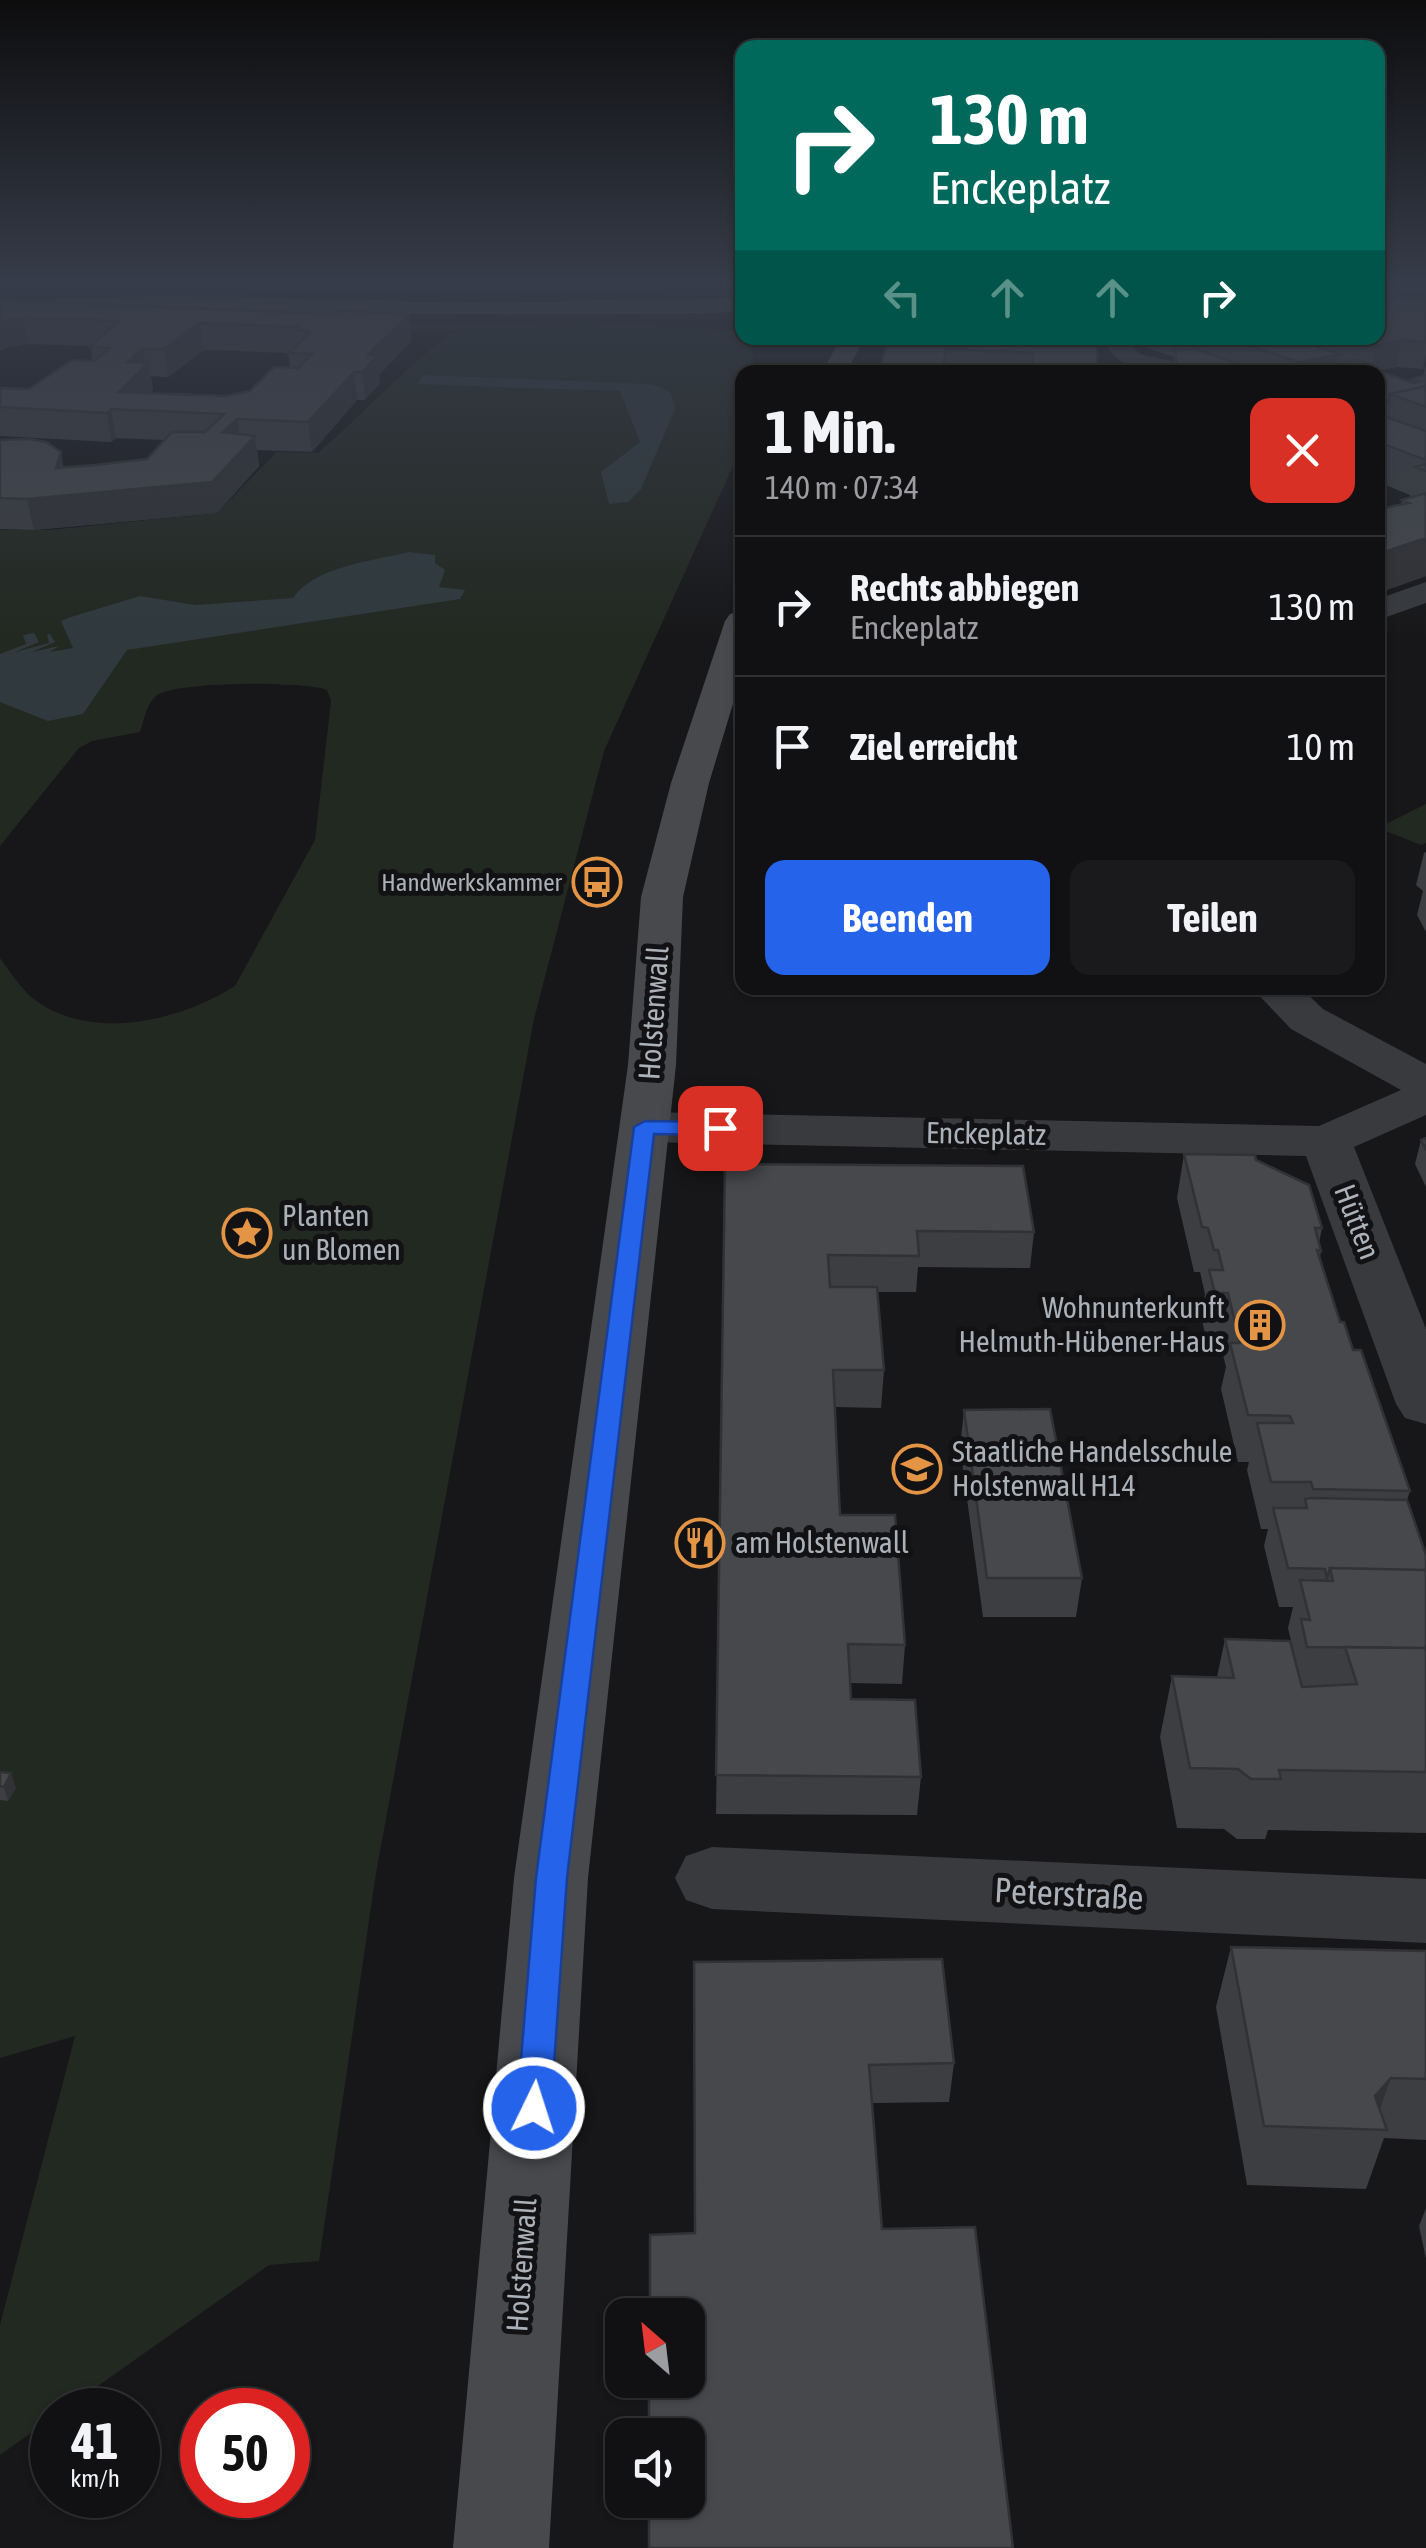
<!DOCTYPE html>
<html lang="de">
<meta charset="utf-8">
<style>
:root{--surface:#111113;--page:#1a1a1c;--text:#f1f3f6;--muted:#9c9da0;--line:#303133;--accent:#2563eb}
body{margin:0;font-family:"Asap Condensed",sans-serif;background:var(--page);color:var(--text);height:100vh;display:flex;flex-direction:column;font-size:38px;white-space:nowrap}
*{box-sizing:border-box;margin:0}
p{font-size:32px;color:var(--muted)}
.icon{flex:none;width:55px;height:55px;fill:none;stroke:currentColor;stroke-width:2;stroke-linecap:round;stroke-linejoin:round}
.map{position:relative;flex:1;overflow:hidden}
.side{position:absolute;left:735px;top:365px;width:650px;height:630px;display:flex;flex-direction:column;background:var(--surface);border-radius:20px;box-shadow:0 2px 8px #0004,0 0 0 2px var(--line)}
.side>*{flex:none}
.guide{position:absolute;left:735px;top:40px;width:650px;height:305px;border-radius:20px;box-shadow:0 2px 8px #0004,0 0 0 2px var(--line);background:#00695c;color:#fff;overflow:hidden}
.needle{width:65px;rotate:332deg}
.tools{position:absolute;left:605px;top:2298px;display:grid;gap:20px}
.tools a{display:grid;place-items:center;width:100px;height:100px;border-radius:20px;background:var(--surface);box-shadow:0 2px 8px #0004,0 0 0 2px var(--line);font-size:50px}
.speed{position:absolute;left:30px;top:2388px;display:flex;gap:20px;font-size:50px;font-weight:700;text-align:center}
.speed>*{display:grid;place-content:center;width:130px;height:130px;border-radius:50%;background:var(--surface);box-shadow:0 2px 8px #0004,0 0 0 2px var(--line);line-height:1}
.speed small{font-size:25px;font-weight:400}
.speed .limit{border:15px solid #d22;background:#fff;color:#111}
.pin{position:absolute;display:grid;place-items:center;width:85px;height:85px;color:#fff;margin:-42px;border-radius:20px;box-shadow:0 5px 15px #0006}
.me{position:absolute;width:110px;margin:-55px;rotate:4deg;stroke-linejoin:round;filter:drop-shadow(0 0 8px #0008)}
.turn{display:flex;align-items:center;gap:35px;height:210px;padding:0 30px;font-size:45px}
.turn .icon{width:130px;height:130px;stroke-width:2.5}
.turn b{display:block;font-size:70px;line-height:85px}
.lanes{display:flex;align-items:center;height:95px;padding:0 30px;background:#0003;justify-content:center;gap:50px;direction:ltr}
.lanes .off{opacity:.35}
.round{display:grid;place-items:center;flex:none;width:105px;height:105px;border-radius:20px;background:var(--page)}
.headline{display:flex;align-items:center;justify-content:space-between;height:170px;padding:0 30px}
h1{font-size:60px;font-weight:700;line-height:75px}
.primary-button{display:flex;gap:20px;margin-top:auto;padding:20px 30px}
.primary-button a{flex:1;height:115px;border-radius:20px;background:var(--accent);color:#fff;font-size:40px;font-weight:700;line-height:115px;text-align:center}
.primary-button a+a{background:var(--page);color:var(--text)}
ul{padding:0;list-style:none}
li{display:flex;align-items:center;gap:30px;height:140px;padding:0 30px;border-top:2px solid var(--line)}
li div{flex:1}
li b{display:block;font-size:38px}
li em{font-style:normal}
.map>svg:first-child{display:block}
.green{fill:#222921}
.water{fill:#303a3e}
.lines{fill:none;stroke-linecap:round;stroke-linejoin:round}
.street{fill:#383a3e;fill-rule:evenodd}
.secondary{fill:#47494d;fill-rule:evenodd}
.wall{fill:#3c3e41;fill-rule:evenodd}
.shaded-wall{fill:#313235}
.building{fill:#46484c;stroke:#313235;stroke-width:2.5;fill-rule:evenodd}
.route{fill:#2563eb;stroke:#184099;stroke-width:2.5}
.labels{text-anchor:middle;stroke-width:10;stroke-linejoin:round;paint-order:stroke}
.far-poi-label{font-size:25px;fill:#aab1b8;stroke:#121214;text-anchor:end}
.street-label{font-size:30px;fill:#aab1b8;stroke:#121214}
.poi-label{font-size:30px;fill:#aab1b8;stroke:#121214;text-anchor:start}
.near-street-label{font-size:35px;fill:#aab1b8;stroke:#121214}
</style>
<div class="map">
<svg width="1426" height="2548" viewBox="0 0 1426 2548">
<rect width="100%" height="100%" fill="#171719"/>
<!-- green -->
<path class="green" d="M 154,283 L 742,283 L 742,287 C 543,296 347,293 148,287 Z
M 589,321 L 735,331 L 750,338 L 755,372 L 742,372 L 742,446 L 604,751 L 534,1019 L 376,1873 L 319,2261 L 269,2265 L 64,2410 L 52,2410 L 52,2418 L 0,2455 L 0,2325 L 75,2036 L 0,2058 L 0,958 C 11,973 21,989 35,1000 C 92,1042 180,1021 235,986 L 315,840 L 331,701 L 327,690 C 304,681 174,681 156,696 C 146,704 144,721 140,732 L 92,741 L 79,748 L 0,846 L 0,530 L 49,530 L 217,513 L 277,452 L 318,453 C 364,413 405,367 454,331 L 406,330 L 408,324 Z
M 1426,804 L 1426,843 L 1421,845 L 1378,828 Z"/>
<!-- water -->
<path class="water" d="M 424,375 L 649,384 C 664,387 674,392 675,409 L 641,489 L 628,502 L 609,504 L 601,472 L 640,442 L 620,391 L 417,384 Z
M 409,552 L 435,555 L 435,563 L 445,570 L 439,587 L 465,590 L 460,599 L 127,650 L 83,714 L 48,721 L 0,702 L 0,654 L 26,644 L 23,635 L 34,633 L 39,642 L 15,652 L 49,643 L 47,634 L 50,634 L 55,642 L 32,652 L 59,646 L 50,652 L 73,648 L 61,621 L 71,617 L 140,596 L 195,605 L 293,598 C 315,566 373,561 409,552 Z"/>
<g class="lines">
<!-- street -->
<path class="street" d="M 1108,338 L 1132,338 L 1132,347 L 1142,355 L 1202,367 L 1206,372 C 1172,374 1130,378 1108,349 Z
M 1426,582 L 1426,603 L 1378,620 L 1378,599 Z
M 1252,988 L 1301,988 L 1323,1009 L 1426,1064 L 1426,1115 L 1354,1147 L 1426,1329 L 1426,1424 L 1405,1418 L 1396,1404 L 1306,1156 L 645,1142 L 627,1138 L 620,1127 L 627,1116 L 645,1112 L 1319,1126 L 1401,1090 L 1291,1029 Z
M 712,1847 L 1426,1879 L 1426,1943 L 712,1909 L 686,1900 L 675,1878 L 686,1856 Z"/>
<!-- secondary -->
<path class="secondary" d="M 159,296 L 473,302 L 742,298 L 742,312 C 495,319 248,307 0,315 L 0,301 Z
M 841,338 L 865,338 L 846,372 L 822,372 Z
M 742,611 L 742,674 L 709,783 L 683,897 L 676,1065 L 588,1878 L 549,2548 L 453,2548 L 514,1878 L 628,1065 L 641,897 L 671,783 L 725,621 L 730,614 Z"/>
</g>
<!-- wall -->
<path class="wall" d="M 0,283 L 47,283 L 42,286 L 0,285 Z
M 1378,283 L 1426,283 L 1426,295 L 1378,293 Z
M 1426,298 L 1426,354 L 1423,369 L 1396,367 L 1378,371 L 1412,383 L 1412,379 L 1423,376 L 1426,364 L 1426,576 L 1378,593 L 1378,509 L 1401,504 L 1402,500 L 1410,498 L 1410,495 L 1378,482 L 1378,372 L 1172,372 L 1174,357 L 1145,347 L 1146,338 L 1378,338 Z
M 0,300 L 327,314 L 412,340 L 379,375 L 380,383 L 365,400 L 357,400 L 312,452 L 257,450 L 259,466 L 217,513 L 34,530 L 0,529 L 0,440 L 64,467 L 147,459 L 164,440 L 116,438 L 111,442 L 0,436 L 0,388 L 29,389 L 92,361 L 91,346 L 28,344 L 5,348 ZM 204,350 L 288,353 L 290,368 L 250,391 L 225,396 L 150,393 L 153,390 L 151,376 L 168,377 Z
M 889,338 L 1097,338 L 1097,372 L 879,372 Z
M 1426,852 L 1426,932 L 1417,915 L 1423,891 L 1416,885 L 1424,853 Z
M 1426,1138 L 1426,1187 L 1415,1164 L 1421,1140 Z
M 1184,1154 L 1256,1160 L 1322,1228 L 1319,1243 L 1321,1251 L 1320,1258 L 1340,1322 L 1410,1491 L 1407,1500 L 1426,1555 L 1426,1833 L 1268,1830 L 1265,1839 L 1237,1839 L 1224,1829 L 1177,1828 L 1160,1737 L 1172,1676 L 1217,1677 L 1225,1639 L 1293,1651 L 1293,1649 L 1288,1628 L 1293,1607 L 1279,1607 L 1264,1546 L 1268,1529 L 1261,1529 L 1247,1470 L 1249,1462 L 1238,1462 L 1221,1389 L 1226,1367 L 1219,1339 L 1206,1338 L 1201,1316 L 1205,1294 L 1200,1272 L 1194,1272 L 1177,1198 Z
M 725,1164 L 1034,1232 L 1030,1268 L 918,1267 L 916,1292 L 877,1292 L 884,1370 L 881,1408 L 835,1407 L 840,1515 L 905,1645 L 902,1684 L 850,1683 L 851,1699 L 921,1777 L 917,1815 L 716,1814 Z
M 964,1410 L 1082,1578 L 1076,1617 L 983,1617 L 960,1447 Z
M 0,1772 L 16,1788 L 8,1801 L 0,1800 Z
M 1231,1947 L 1426,1951 L 1426,2140 L 1384,2138 L 1366,2189 L 1247,2185 L 1216,2007 Z
M 694,1962 L 954,2063 L 949,2102 L 872,2103 L 882,2229 L 695,2233 Z
M 1426,2208 L 1426,2259 L 1419,2226 Z"/>
<!-- shaded-wall -->
<path class="shaded-wall" d="M 409,314 L 412,340 L 379,375 L 380,383 L 365,400 L 362,372 L 368,355 Z
M 23,318 L 28,344 L 5,348 L 0,351 L 0,321 Z
M 200,323 L 204,350 L 168,377 L 164,349 Z
M 1293,338 L 1320,338 L 1318,348 L 1340,354 L 1337,372 L 1299,370 L 1302,352 Z
M 1401,340 L 1396,367 L 1373,372 L 1365,365 L 1370,364 L 1369,368 L 1371,368 L 1375,346 Z
M 143,349 L 146,365 L 148,363 L 153,390 L 134,410 L 119,392 L 127,362 Z
M 354,372 L 357,400 L 312,452 L 308,422 Z
M 111,409 L 116,438 L 111,442 L 107,413 Z
M 237,419 L 241,449 L 223,432 Z
M 255,436 L 259,466 L 217,513 L 34,530 L 27,499 L 56,468 L 61,452 L 66,482 Z
M 1426,538 L 1426,576 L 1378,593 L 1378,554 Z
M 11,1773 L 16,1788 L 8,1801 L 4,1787 Z
M 1391,2078 L 1373,2129 L 1375,2096 Z"/>
<!-- building -->
<path class="building" d="M 1378,295 L 1426,298 L 1426,342 L 1401,340 L 1375,346 L 1347,338 L 1378,338 Z
M 0,300 L 327,314 L 342,311 L 409,314 L 368,355 L 377,356 L 362,372 L 354,372 L 308,422 L 237,419 L 223,432 L 255,436 L 212,482 L 27,499 L 0,498 L 0,440 L 30,439 L 46,442 L 61,452 L 56,468 L 96,465 L 147,459 L 172,432 L 205,432 L 224,414 L 111,409 L 107,413 L 0,407 L 0,388 L 29,389 L 72,360 L 94,361 L 110,348 L 90,347 L 119,321 L 23,318 L 0,321 ZM 200,323 L 298,327 L 295,329 L 310,332 L 288,353 L 312,354 L 298,368 L 274,367 L 250,391 L 225,396 L 119,392 L 148,363 L 127,362 L 143,349 L 164,349 Z
M 889,338 L 1097,338 L 1097,372 L 879,372 ZM 946,349 L 1033,353 L 1031,372 L 943,368 Z
M 1223,338 L 1306,338 L 1314,340 L 1303,342 L 1340,354 L 1300,362 Z
M 1175,349 L 1195,349 L 1262,372 L 1178,372 Z
M 1357,360 L 1370,364 L 1365,365 L 1373,368 L 1369,368 L 1413,383 L 1420,381 L 1412,379 L 1426,375 L 1426,386 L 1390,394 L 1389,401 L 1378,397 L 1378,372 L 1307,372 L 1298,370 Z
M 1426,386 L 1426,407 L 1390,394 Z
M 1378,414 L 1426,431 L 1426,460 L 1378,442 Z
M 1426,464 L 1426,471 L 1416,467 Z
M 1426,493 L 1426,538 L 1378,554 L 1378,509 L 1409,503 L 1402,500 Z
M 1426,1138 L 1426,1150 L 1421,1140 Z
M 1184,1154 L 1255,1155 L 1256,1160 L 1309,1185 L 1322,1228 L 1315,1228 L 1321,1251 L 1317,1250 L 1340,1322 L 1344,1322 L 1353,1350 L 1361,1350 L 1410,1491 L 1313,1489 L 1311,1482 L 1271,1482 L 1257,1423 L 1293,1423 L 1290,1416 L 1248,1415 L 1230,1343 L 1240,1343 L 1228,1293 L 1215,1293 L 1209,1270 L 1223,1270 L 1218,1250 L 1214,1250 L 1208,1228 L 1202,1227 Z
M 725,1164 L 1023,1166 L 1034,1232 L 917,1231 L 919,1256 L 828,1255 L 830,1287 L 877,1287 L 884,1370 L 833,1370 L 840,1515 L 895,1515 L 905,1645 L 848,1644 L 851,1699 L 915,1700 L 921,1777 L 716,1775 Z
M 1050,1409 L 1082,1578 L 987,1578 L 964,1410 Z
M 1311,1498 L 1407,1500 L 1426,1555 L 1426,1570 L 1330,1568 L 1327,1578 L 1325,1569 L 1288,1568 L 1273,1508 L 1307,1508 L 1305,1499 Z
M 1330,1568 L 1426,1570 L 1426,1648 L 1307,1647 L 1301,1619 L 1310,1620 L 1300,1580 L 1333,1581 Z
M 1225,1639 L 1290,1641 L 1302,1687 L 1357,1684 L 1345,1647 L 1426,1648 L 1426,1772 L 1279,1770 L 1281,1779 L 1251,1779 L 1238,1769 L 1190,1768 L 1172,1676 L 1234,1678 Z
M 0,1772 L 11,1773 L 4,1787 L 0,1786 Z
M 1231,1947 L 1426,1951 L 1426,2079 L 1391,2078 L 1375,2096 L 1387,2130 L 1264,2126 Z
M 942,1959 L 954,2063 L 869,2065 L 882,2229 L 975,2227 L 1013,2548 L 649,2548 L 649,2500 L 688,2500 L 688,2435 L 649,2435 L 649,2380 L 688,2380 L 688,2315 L 650,2315 L 650,2235 L 695,2233 L 694,1962 Z"/>
<!-- sky -->
<linearGradient id="sky" x2="0" y2="1"><stop stop-color="#0d0d0e"/><stop offset="0.44" stop-color="#363c49"/><stop offset="1" stop-color="#363c49" stop-opacity="0"/></linearGradient>
<rect width="1426" height="640" fill="url(#sky)"/>
<!-- route -->
<path class="route" d="M 645,1121 L 720,1122 L 730,1128 L 720,1135 L 654,1134 L 567,1878 L 551,2108 L 546,2119 L 534,2123 L 522,2119 L 517,2108 L 536,1878 L 634,1127 Z"/>
<!-- icons -->
<defs>
<g id="bus-ring" transform="scale(2.5)"><circle r="9.5" fill="#121214" stroke="#e39445" stroke-width="1.5"/><path d="M-5-6H5V4H4V6H2V4H-2V6H-4V4H-5ZM-3.5-4V0h7V-4ZM-3.5 1.2v1.5H-2V1.2ZM2 1.2v1.5H3.5V1.2Z" fill="#e39445"/></g>
<g id="sight-ring" transform="scale(2.5)"><circle r="9.5" fill="#121214" stroke="#e39445" stroke-width="1.5"/><path d="M0-6L1.8-2.2L6-1.7L2.9 1.2L3.7 5.4L0 3.3L-3.7 5.4L-2.9 1.2L-6-1.7L-1.8-2.2Z" fill="#e39445"/></g>
<g id="building-ring" transform="scale(2.5)"><circle r="9.5" fill="#121214" stroke="#e39445" stroke-width="1.5"/><path d="M-4-6H4V6H1V3H-1V6H-4ZM-2.5-4.3h1.7v1.8h-1.7ZM.8-4.3h1.7v1.8H.8ZM-2.5-1h1.7V.8h-1.7ZM.8-1h1.7V.8H.8Z" fill="#e39445"/></g>
<g id="school-ring" transform="scale(2.5)"><circle r="9.5" fill="#121214" stroke="#e39445" stroke-width="1.5"/><path d="M0-5L7-2L0 1L-7-2ZM-4 1L0 2.5L4 1V4Q0 6-4 4Z" fill="#e39445"/></g>
<g id="restaurant-ring" transform="scale(2.5)"><circle r="9.5" fill="#121214" stroke="#e39445" stroke-width="1.5"/><path d="M-5-6h1v4h1v-4h1v4h1v-4h1v5L-1.5 .5V6h-2V.5L-5-1ZM5-6V6H3V1.5H1.5Q1.5-4 5-6Z" fill="#e39445"/></g>
</defs>
<g fill-rule="evenodd">
<use href="#bus-ring" x="597" y="882"/>
<use href="#sight-ring" x="247" y="1233"/>
<use href="#building-ring" x="1260" y="1325"/>
<use href="#school-ring" x="917" y="1469"/>
<use href="#restaurant-ring" x="700" y="1543"/>
</g>
<g class="labels">
<!-- far-poi labels -->
<g class="far-poi-label">
<text x="562" y="891">Handwerkskammer</text>
</g>
<!-- street labels -->
<g class="street-label">
<text transform="translate(654 1013) rotate(-86)" y="10">Holstenwall</text>
<text transform="translate(986 1134) rotate(1)" y="10">Enckeplatz</text>
<text transform="translate(1357 1222) rotate(69)" y="10">Hütten</text>
<text transform="translate(522 2265) rotate(-86)" y="10">Holstenwall</text>
</g>
<!-- poi labels -->
<g class="poi-label">
<text x="282" y="1226">Planten<tspan x="282" dy="34">un Blomen</tspan></text>
<text x="1225" y="1318" text-anchor="end">Wohnunterkunft<tspan x="1225" dy="34">Helmuth-Hübener-Haus</tspan></text>
<text x="952" y="1462">Staatliche Handelsschule<tspan x="952" dy="34">Holstenwall H14</tspan></text>
<text x="735" y="1553">am Holstenwall</text>
</g>
<!-- near-street labels -->
<g class="near-street-label">
<text transform="translate(1069 1894) rotate(3)" y="12">Peterstraße</text>
</g>
</g>
</svg>
<div class="tools">
<a><svg class="needle" viewBox="-14 -14 28 28"><path d="M0-13l5 13h-10z" fill="#e53935"/><path d="M0 13l5-13h-10z" fill="#9c9da0"/></svg></a>
<a><svg class="icon" aria-label="sound" viewBox="0 0 24 24"><path d="M4 9h4l5-4v14l-5-4H4zM17 9q2 3 0 6"/></svg></a>
</div>
<div class="speed"><div>41<small>km/h</small></div><div class="limit">50</div></div>
<div class="pin" style="left:720px;top:1128px;background:#d93025"><svg class="icon" aria-label="arrive" viewBox="0 0 24 24"><path d="M6 21V4h12l-3 4 3 4H6"/></svg></div>
<svg class="me" style="left:534px;top:2108px" viewBox="-20 -20 40 40"><circle r="17" fill="#2563eb" stroke="#fff" stroke-width="3"/><path d="M0-11L8 9 0 5-8 9z" fill="#fff"/></svg>
<div class="guide">
<div class="turn"><svg class="icon" aria-label="right" viewBox="0 0 24 24"><path d="M7 20v-9h11M14 6l5 5-5 5"/></svg><div><b>130 m</b>Enckeplatz</div></div>
<div class="lanes"><svg class="icon off" aria-label="left" viewBox="0 0 24 24"><path d="M17 20v-9H6M10 6l-5 5 5 5"/></svg><svg class="icon off" aria-label="ahead" viewBox="0 0 24 24"><path d="M12 20V5M6 11l6-6 6 6"/></svg><svg class="icon off" aria-label="ahead" viewBox="0 0 24 24"><path d="M12 20V5M6 11l6-6 6 6"/></svg><svg class="icon" aria-label="right" viewBox="0 0 24 24"><path d="M7 20v-9h11M14 6l5 5-5 5"/></svg></div>
</div>
<section class="side">
<div class="headline"><div><h1>1 Min.</h1><p>140 m · 07:34</p></div><a class="round" style="background:#d93025;color:#fff"><svg class="icon" aria-label="close" viewBox="0 0 24 24"><path d="M6 6l12 12M18 6L6 18"/></svg></a></div>
<ul>
<li><svg class="icon" aria-label="right" viewBox="0 0 24 24"><path d="M7 20v-9h11M14 6l5 5-5 5"/></svg><div><b>Rechts abbiegen</b><p>Enckeplatz</p></div><em>130 m</em></li>
<li><svg class="icon" aria-label="arrive" viewBox="0 0 24 24"><path d="M6 21V4h12l-3 4 3 4H6"/></svg><div><b>Ziel erreicht</b></div><em>10 m</em></li>
</ul>
<div class="primary-button"><a>Beenden</a><a>Teilen</a></div>
</section>
</div>
